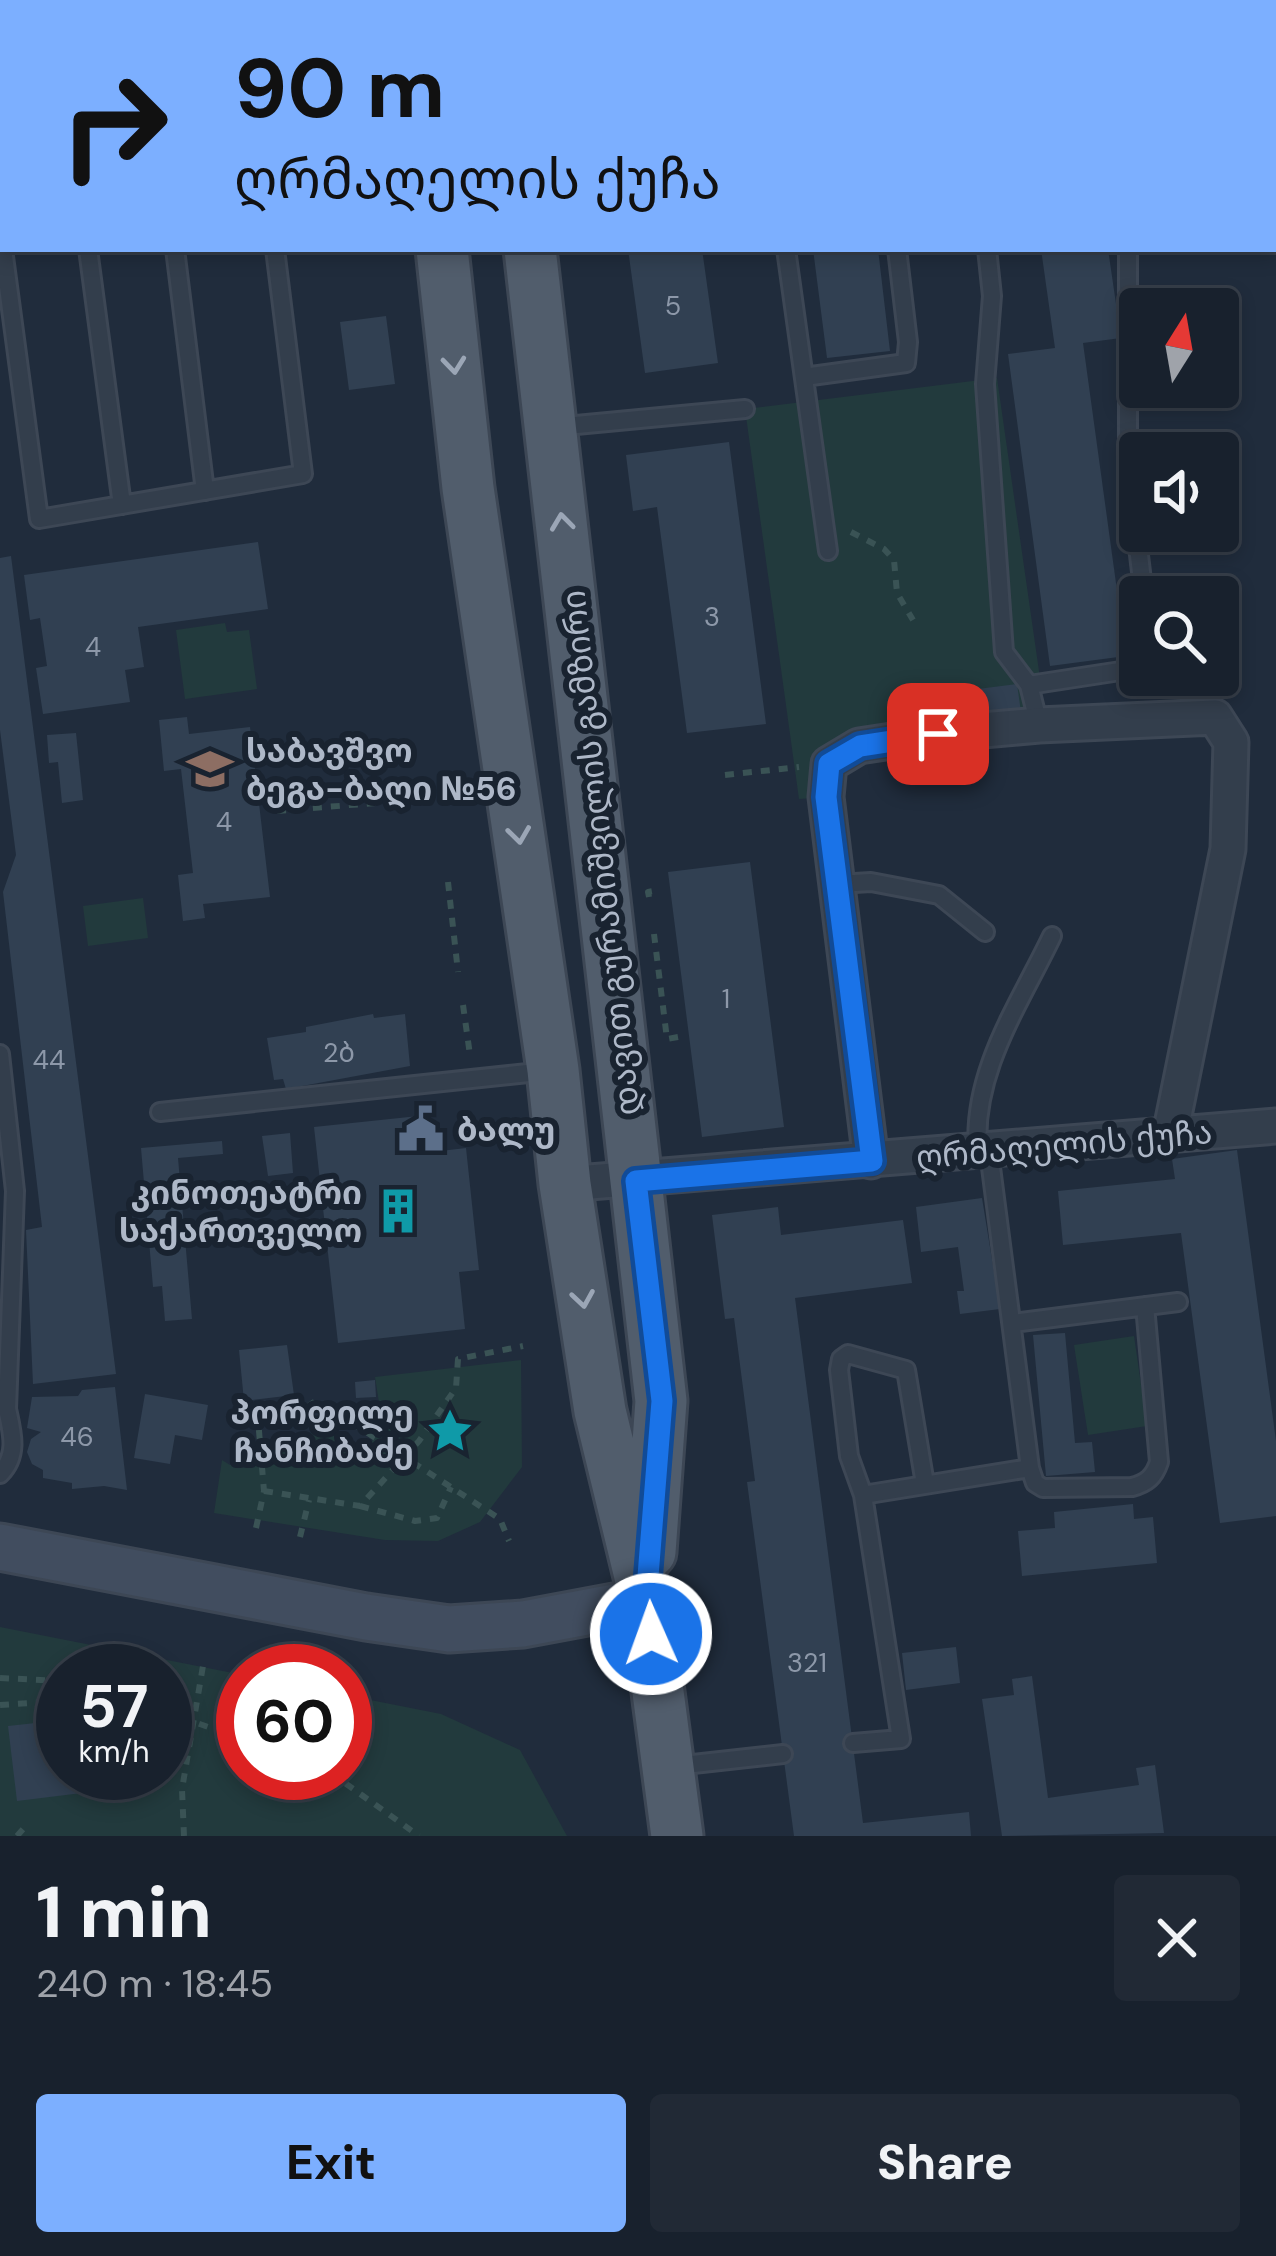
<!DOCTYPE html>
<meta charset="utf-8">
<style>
:root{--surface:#18212d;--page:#212935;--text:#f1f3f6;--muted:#9fa3aa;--line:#363e49;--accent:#7cafff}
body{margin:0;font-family:"DM Sans","Noto Sans Georgian",sans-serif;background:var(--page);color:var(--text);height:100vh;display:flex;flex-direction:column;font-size:45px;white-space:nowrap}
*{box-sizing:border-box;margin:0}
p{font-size:39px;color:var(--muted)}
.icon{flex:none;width:66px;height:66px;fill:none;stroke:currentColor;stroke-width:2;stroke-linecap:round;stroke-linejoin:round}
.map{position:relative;height:1836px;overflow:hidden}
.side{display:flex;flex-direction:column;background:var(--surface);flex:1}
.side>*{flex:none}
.guide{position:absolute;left:0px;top:0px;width:1278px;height:252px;box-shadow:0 6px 18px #0003,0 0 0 3px var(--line);background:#7cafff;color:#111;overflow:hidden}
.needle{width:78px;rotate:11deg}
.controls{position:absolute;left:1119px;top:288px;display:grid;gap:24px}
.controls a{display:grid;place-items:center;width:120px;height:120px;border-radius:12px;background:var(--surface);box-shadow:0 6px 18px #0003,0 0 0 3px var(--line);font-size:60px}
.speed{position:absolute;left:36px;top:1644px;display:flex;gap:24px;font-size:60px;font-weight:700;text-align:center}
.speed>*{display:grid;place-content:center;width:156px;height:156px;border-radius:50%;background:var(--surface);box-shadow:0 6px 18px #0003,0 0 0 3px var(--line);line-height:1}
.speed small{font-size:30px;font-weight:400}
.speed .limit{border:18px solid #d22;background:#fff;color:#111}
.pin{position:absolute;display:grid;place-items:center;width:102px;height:102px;color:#fff;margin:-51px;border-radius:24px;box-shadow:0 6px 18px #0006}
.me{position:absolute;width:132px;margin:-66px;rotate:358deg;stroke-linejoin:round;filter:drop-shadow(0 0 9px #0008)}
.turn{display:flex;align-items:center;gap:42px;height:252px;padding:0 36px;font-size:54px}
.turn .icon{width:156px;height:156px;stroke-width:2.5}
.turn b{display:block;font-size:84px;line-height:102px}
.round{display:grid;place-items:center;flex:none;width:126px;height:126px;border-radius:12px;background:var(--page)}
.head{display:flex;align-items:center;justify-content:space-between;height:204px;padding:0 36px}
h1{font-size:72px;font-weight:800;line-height:90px}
.button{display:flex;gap:24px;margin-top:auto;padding:24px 36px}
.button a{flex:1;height:138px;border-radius:12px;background:var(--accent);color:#111;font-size:48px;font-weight:800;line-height:138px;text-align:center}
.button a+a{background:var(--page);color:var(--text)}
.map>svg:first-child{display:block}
.green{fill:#223a3d;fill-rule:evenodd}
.building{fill:#314052}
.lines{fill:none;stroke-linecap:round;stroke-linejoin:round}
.lane-casing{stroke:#3d4755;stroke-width:22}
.street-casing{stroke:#3d4755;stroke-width:39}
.secondary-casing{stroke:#3d4755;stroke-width:51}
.primary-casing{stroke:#3d4755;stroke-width:57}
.path{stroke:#3a5355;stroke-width:6;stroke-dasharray:9 9;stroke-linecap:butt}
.lane{stroke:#333e4c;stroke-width:16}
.street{stroke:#333e4c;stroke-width:33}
.secondary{stroke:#414d5f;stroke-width:45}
.primary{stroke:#515d6c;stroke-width:51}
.oneway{stroke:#9ba6b6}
.route-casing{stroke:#114b97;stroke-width:30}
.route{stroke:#1a73e8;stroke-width:21}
.labels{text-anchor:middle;stroke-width:12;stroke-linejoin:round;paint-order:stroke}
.number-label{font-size:27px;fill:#8d98a9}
.poi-label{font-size:33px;font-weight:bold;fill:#aeb8c8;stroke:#192330;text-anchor:start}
.street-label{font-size:33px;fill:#aeb8c8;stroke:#192330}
</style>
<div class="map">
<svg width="1276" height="1836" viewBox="0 0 1276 1836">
<rect width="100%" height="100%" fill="#202c3c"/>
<!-- green -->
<path class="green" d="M 997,378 L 1047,727 L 850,763 L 826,797 L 799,799 L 745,409 Z
M 225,623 L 227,632 L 249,630 L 257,689 L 185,699 L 176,630 Z
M 143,898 L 148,938 L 88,946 L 83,906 Z
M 1134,1336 L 1147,1426 L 1088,1435 L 1074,1345 Z
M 521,1360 L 522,1467 L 480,1522 L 438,1541 L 385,1540 L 214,1513 L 222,1460 L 230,1465 L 367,1447 L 383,1428 L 375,1377 Z
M 328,1431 L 350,1446 L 275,1455 L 273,1438 Z
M 0,1627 L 243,1675 L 243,1773 L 345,1773 L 345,1695 L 441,1714 L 520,1750 L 567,1836 L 0,1836 ZM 63,1671 L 165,1671 L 165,1773 L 63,1773 Z"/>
<!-- building -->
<path class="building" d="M 628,249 L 702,249 L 718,363 L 645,373 Z
M 813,249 L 878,249 L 890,351 L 827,358 Z
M 1041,249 L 1108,249 L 1121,338 L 1083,343 L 1126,656 L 1050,666 L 1008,354 L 1055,348 Z
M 386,316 L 395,384 L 349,390 L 340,322 Z
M 729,442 L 766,724 L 687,733 L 657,507 L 633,511 L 626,455 Z
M 258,542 L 268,609 L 138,627 L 144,667 L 125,670 L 130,702 L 43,714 L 36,668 L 47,666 L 40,618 L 30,620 L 24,575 Z
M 11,556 L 116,1374 L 33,1384 L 26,1230 L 42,1227 L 3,892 L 16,855 L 0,730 L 0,558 Z
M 1017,684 L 1022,719 L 974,725 L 970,690 Z
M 187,717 L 189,734 L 250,727 L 270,897 L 203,904 L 205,918 L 183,921 L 178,875 L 193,873 L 181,769 L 164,771 L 159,720 Z
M 76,733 L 83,800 L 62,803 L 58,762 L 49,763 L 47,735 Z
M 750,862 L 784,1127 L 702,1137 L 668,872 Z
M 373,1014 L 374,1018 L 405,1014 L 410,1066 L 286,1089 L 283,1079 L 274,1080 L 267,1038 L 306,1032 L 306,1027 Z
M 428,1115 L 432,1152 L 466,1148 L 479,1270 L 459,1272 L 465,1329 L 338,1343 L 314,1127 Z
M 290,1133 L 293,1173 L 268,1176 L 262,1136 Z
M 222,1141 L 223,1154 L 178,1158 L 192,1319 L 165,1321 L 162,1286 L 153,1287 L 141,1148 Z
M 1237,1150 L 1276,1441 L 1276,1516 L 1220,1523 L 1181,1233 L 1063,1245 L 1058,1191 L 1175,1179 L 1172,1159 Z
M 982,1198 L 1000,1309 L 960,1314 L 957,1291 L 964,1291 L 958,1247 L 921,1252 L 916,1207 Z
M 778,1207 L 781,1235 L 903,1220 L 912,1283 L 795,1298 L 863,1823 L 969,1812 L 971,1836 L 794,1836 L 747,1482 L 755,1481 L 734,1318 L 725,1319 L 712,1215 Z
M 1065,1333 L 1075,1443 L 1092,1442 L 1095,1472 L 1046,1476 L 1033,1335 Z
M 287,1345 L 294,1395 L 244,1401 L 239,1350 Z
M 375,1380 L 376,1397 L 356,1398 L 355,1382 Z
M 115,1387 L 127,1490 L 104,1486 L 72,1489 L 72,1483 L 43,1478 L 43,1470 L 32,1464 L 27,1452 L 31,1439 L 41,1432 L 27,1428 L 32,1397 L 78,1396 L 82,1390 Z
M 145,1394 L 208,1405 L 202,1440 L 175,1435 L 170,1464 L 134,1458 Z
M 1133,1504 L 1134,1519 L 1153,1517 L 1157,1563 L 1022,1576 L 1018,1531 L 1055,1528 L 1054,1512 Z
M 956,1647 L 960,1683 L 906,1690 L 902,1653 Z
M 1032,1676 L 1048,1798 L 1139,1785 L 1136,1768 L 1155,1765 L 1164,1833 L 1002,1836 L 982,1699 L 1014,1695 L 1012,1679 Z
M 63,1720 L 63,1773 L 88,1773 L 90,1792 L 17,1801 L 8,1726 Z"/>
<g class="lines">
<!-- lane casing -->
<g class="lane-casing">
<path id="lane" d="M 20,0 L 20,3
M 248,0 L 248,3
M 927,0 L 954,3
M 1101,0 L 1102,3
M 161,3 L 183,0
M 649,3 L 651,0
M 882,3 L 897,0
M 975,3 L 1007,1
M 0,14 L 3,19
M 0,138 L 3,175
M 0,225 L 3,248
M 3,249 L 39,519 L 303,474 L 275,249
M 88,249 L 122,505
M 175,249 L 205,491
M 786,249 L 828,551
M 987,249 L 992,296 L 985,384 L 1004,652 L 1029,685 L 1039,725
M 1128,249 L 1128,463 L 1144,597
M 804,377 L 906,363 L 908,342 L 897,249
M 555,427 L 745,409
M 1029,685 L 1140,668
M 838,884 L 871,882 L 939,895 L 985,932
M 0,1054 L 15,1191 L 7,1409 C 12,1432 19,1455 0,1474
M 160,1112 L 547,1071
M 978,1152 C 971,1073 1019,1005 1052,936
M 1013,1323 L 1178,1302
M 1030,1468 L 1035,1483 L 1043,1488 L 1132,1487 C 1147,1483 1154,1477 1159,1462 L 1145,1306
M 863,1495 L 849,1456 L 839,1370 L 841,1359 L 848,1354 L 906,1370 L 925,1484
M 853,1743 L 901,1739 L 863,1495 L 1030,1468 L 989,1152
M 675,1766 L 783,1754"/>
</g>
<!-- street casing -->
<g class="street-casing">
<path id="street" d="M 871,1161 L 826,797 L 829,764 L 859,746 L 938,734 L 1039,725 L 1215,717 L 1231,742 L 1228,849 L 1170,1135
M 565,1184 L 1276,1126"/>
</g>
<!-- secondary casing -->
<g class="secondary-casing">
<path id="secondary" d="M 0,1547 L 366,1617 L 449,1629 L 523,1624 L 646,1601"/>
</g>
<!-- primary casing -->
<g class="primary-casing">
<path id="primary" d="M 415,0 L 416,3
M 500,0 L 500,3
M 442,249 L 468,488 L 553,1070 L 565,1184 L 600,1411 L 646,1601 L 677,1836
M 530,249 L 661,1401 L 650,1552"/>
</g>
<!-- path -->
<path class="path" d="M 222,252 L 249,249
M 851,532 L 884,549 L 894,560 L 897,593 L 913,620
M 725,775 L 799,767
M 277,811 L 436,798
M 448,882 L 458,972
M 649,897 L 648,892 L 659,890
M 654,934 L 667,1039 L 678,1037
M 463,1005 L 470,1055
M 264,1491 L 360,1506 L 419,1441 L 456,1388 L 458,1359 L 523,1346
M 360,1506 L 415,1521 L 437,1518 L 451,1487
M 256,1528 L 264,1491 L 258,1419 L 297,1414 L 317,1400 L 500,1519 L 509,1541
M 300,1537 L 309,1500
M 0,1678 L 63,1681
M 0,1705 L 63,1701
M 165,1712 L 243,1739
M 331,1773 L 419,1836
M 17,1836 L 24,1828
M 184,1836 L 182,1789 L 204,1660"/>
<!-- lane -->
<use href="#lane" class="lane"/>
<!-- street -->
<use href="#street" class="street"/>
<!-- secondary -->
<use href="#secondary" class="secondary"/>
<!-- primary -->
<use href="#primary" class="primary"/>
</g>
<!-- one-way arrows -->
<defs><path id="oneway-chevron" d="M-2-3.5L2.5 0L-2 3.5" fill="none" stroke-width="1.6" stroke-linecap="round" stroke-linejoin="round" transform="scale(3)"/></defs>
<g class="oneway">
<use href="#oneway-chevron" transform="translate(454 365) rotate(84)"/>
<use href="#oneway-chevron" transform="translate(562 522) rotate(-97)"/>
<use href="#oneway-chevron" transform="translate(519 835) rotate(82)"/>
<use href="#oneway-chevron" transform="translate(583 1299) rotate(81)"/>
</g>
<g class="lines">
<!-- route casing -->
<g class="route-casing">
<path id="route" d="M 651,1634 L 646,1601 L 662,1401 L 636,1181 L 872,1161 L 826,797 L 829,764 L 860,746 L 938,734"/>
</g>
<!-- route -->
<use href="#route" class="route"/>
</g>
<!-- icons -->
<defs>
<g id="school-bare" transform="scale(3.6)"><path d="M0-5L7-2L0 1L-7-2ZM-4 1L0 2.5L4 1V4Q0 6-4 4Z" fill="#8d6e63" stroke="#192330" stroke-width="2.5" paint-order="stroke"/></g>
<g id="civic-bare" transform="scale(3.6)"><path d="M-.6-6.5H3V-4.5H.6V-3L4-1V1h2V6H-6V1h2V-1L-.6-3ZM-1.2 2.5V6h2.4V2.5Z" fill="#5c6f8a" stroke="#192330" stroke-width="2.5" paint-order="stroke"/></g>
<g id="building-bare" transform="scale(3.6)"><path d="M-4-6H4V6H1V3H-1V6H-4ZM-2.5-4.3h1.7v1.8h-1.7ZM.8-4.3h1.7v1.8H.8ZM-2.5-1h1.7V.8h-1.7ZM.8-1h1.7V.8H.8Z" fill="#0f9aa8" stroke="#192330" stroke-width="2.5" paint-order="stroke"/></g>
<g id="sight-bare" transform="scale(3.6)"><path d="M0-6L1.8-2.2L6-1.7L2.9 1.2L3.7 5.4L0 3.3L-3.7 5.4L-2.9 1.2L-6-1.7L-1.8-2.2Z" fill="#0f9aa8" stroke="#192330" stroke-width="2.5" paint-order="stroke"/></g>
</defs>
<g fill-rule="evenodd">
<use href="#school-bare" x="210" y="769"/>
<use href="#civic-bare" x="421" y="1129"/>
<use href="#building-bare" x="398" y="1211"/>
<use href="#sight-bare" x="450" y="1431"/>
</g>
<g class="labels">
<!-- number labels -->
<g class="number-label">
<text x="673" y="315">5</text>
<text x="712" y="626">3</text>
<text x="93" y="656">4</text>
<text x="224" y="831">4</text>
<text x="726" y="1008">1</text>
<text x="339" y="1062">2ბ</text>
<text x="49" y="1069">44</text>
<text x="77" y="1446">46</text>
<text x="807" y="1672">321</text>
</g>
<!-- poi labels -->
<g class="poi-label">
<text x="246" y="762">საბავშვო<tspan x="246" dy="38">ბეგა-ბაღი №56</tspan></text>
<text x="457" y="1141">ბალუ</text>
<text x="362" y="1204" text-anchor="end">კინოთეატრი<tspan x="362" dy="38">საქართველო</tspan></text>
<text x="414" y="1424" text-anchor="end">პორფილე<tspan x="414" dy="38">ჩანჩიბაძე</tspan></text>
</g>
<!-- street labels -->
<g class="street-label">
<text transform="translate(600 853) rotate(-96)" y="12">დავით გურამიშვილის გამზირი</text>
<text transform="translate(1064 1144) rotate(-5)" y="12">ღრმაღელის ქუჩა</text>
</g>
</g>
</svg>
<div class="controls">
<a><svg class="needle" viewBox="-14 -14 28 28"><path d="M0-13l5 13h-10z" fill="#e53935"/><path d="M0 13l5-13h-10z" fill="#9fa3aa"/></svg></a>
<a><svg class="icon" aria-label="sound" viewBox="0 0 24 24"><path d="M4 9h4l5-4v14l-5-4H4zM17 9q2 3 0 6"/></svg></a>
<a><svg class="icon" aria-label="search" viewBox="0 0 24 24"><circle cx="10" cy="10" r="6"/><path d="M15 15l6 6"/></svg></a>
</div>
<div class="speed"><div>57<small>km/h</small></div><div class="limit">60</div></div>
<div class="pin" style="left:938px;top:734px;background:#d93025"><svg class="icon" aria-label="arrive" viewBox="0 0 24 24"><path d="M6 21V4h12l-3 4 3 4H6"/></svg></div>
<svg class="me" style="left:651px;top:1634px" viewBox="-20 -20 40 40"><circle r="17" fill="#1a73e8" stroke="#fff" stroke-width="3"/><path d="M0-11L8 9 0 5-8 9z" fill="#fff"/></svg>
<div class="guide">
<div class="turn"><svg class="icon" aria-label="right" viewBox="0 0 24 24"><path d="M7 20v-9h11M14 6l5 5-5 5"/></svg><div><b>90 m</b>ღრმაღელის ქუჩა</div></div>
</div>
</div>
<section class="side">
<div class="head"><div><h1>1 min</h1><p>240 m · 18:45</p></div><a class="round"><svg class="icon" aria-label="close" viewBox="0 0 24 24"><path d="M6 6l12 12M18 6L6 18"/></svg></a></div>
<div class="button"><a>Exit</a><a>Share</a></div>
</section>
